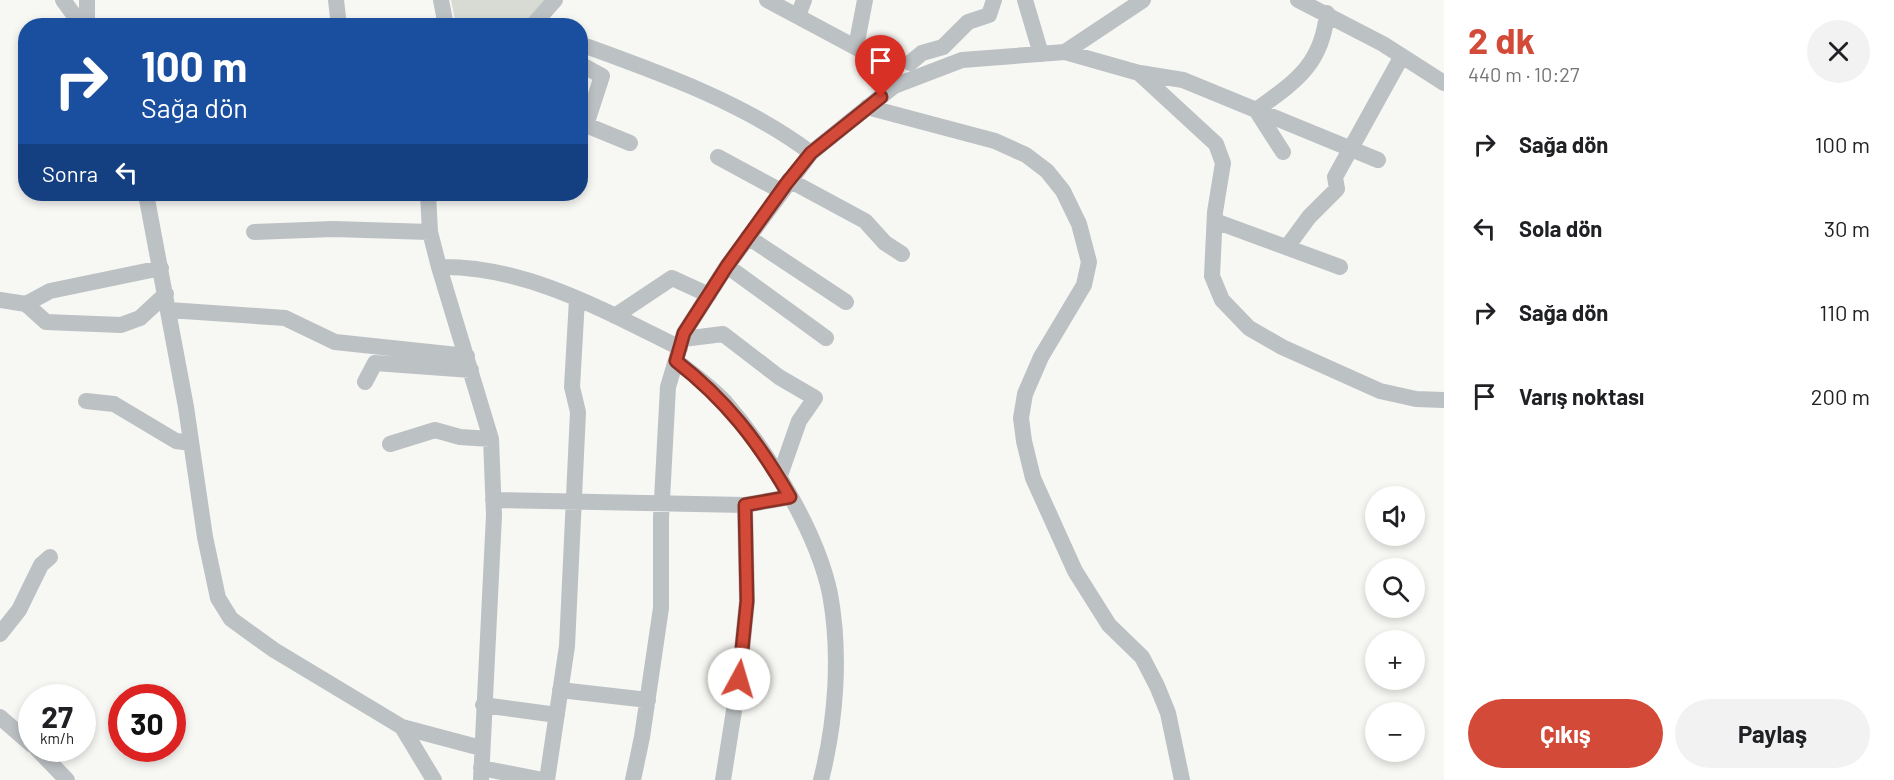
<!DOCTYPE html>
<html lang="tr">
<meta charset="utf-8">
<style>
:root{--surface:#fff;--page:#f2f2f2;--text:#202124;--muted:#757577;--accent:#d34a39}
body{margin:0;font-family:Barlow,sans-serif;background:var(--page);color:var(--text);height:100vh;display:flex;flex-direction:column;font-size:22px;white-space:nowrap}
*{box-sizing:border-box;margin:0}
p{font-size:20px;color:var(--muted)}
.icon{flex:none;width:33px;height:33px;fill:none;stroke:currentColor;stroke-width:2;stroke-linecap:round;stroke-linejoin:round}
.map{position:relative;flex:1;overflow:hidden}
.drawer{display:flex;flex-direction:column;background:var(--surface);width:450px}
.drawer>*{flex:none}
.hud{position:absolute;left:18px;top:18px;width:570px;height:183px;border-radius:24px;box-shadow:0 3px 9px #0003;background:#1a4fa0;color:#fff;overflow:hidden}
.controls{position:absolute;left:1365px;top:486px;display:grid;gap:12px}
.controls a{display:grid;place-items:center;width:60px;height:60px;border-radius:50%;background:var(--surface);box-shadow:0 3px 9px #0003;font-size:30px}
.speed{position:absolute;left:18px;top:684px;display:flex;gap:12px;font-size:30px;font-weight:700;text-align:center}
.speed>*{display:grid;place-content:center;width:78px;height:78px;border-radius:50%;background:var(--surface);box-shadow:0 3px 9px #0003;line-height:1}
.speed small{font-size:15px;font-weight:400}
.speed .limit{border:9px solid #d22;background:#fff;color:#111}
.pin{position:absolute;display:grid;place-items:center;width:51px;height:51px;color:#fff;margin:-62px -26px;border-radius:50% 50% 50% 0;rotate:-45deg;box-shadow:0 0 6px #0007}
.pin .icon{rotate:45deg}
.me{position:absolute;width:66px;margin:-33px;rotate:6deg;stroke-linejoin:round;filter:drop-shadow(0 0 4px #0008)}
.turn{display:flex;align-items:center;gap:21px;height:126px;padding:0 24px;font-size:27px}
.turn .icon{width:78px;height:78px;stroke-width:2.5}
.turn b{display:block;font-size:42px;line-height:51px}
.then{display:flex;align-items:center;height:57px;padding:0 24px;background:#0003;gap:12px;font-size:22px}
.round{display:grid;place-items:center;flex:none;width:63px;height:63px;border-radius:32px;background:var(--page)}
.head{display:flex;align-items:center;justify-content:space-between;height:102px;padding:0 24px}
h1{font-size:36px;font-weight:700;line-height:45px;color:var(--accent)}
.action{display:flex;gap:12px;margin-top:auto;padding:12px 24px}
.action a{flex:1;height:69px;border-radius:36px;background:var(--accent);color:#fff;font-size:24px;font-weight:700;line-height:69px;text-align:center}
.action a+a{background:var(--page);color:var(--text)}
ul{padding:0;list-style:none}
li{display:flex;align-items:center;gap:18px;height:84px;padding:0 24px}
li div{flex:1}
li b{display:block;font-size:22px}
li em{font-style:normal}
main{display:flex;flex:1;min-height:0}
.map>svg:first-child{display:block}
.green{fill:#d7dbd4}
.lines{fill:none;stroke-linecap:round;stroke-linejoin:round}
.minor{stroke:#bcc1c4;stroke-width:16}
.route-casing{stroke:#893025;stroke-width:15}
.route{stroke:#d34a39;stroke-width:10}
</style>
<main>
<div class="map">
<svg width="1444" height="780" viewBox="0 0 1444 780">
<rect width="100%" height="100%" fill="#f7f7f4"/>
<!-- green -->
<path class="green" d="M 451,0 L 547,0 L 522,26 L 456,25 Z"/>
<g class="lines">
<!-- minor -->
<path class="minor" d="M 63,0 L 82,26
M 87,0 L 87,26
M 336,0 L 339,26
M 441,0 L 446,26
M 767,0 L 883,62 L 894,86
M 1025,0 L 1041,54
M 1298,0 L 1383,44 L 1444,83
M 798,16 L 804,0
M 532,26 L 555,0
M 580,44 C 660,73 743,102 811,153
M 856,47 L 865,0
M 1065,52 L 1143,0
M 910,63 L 922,53 L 943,47 L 968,22 L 989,15 L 994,0
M 580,64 L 602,76 L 586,125 L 630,143
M 1140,73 L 1183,80 L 1378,160
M 867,107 L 995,141 L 1026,155 L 1047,171 L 1063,191 L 1079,224 L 1089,262 L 1084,285 L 1041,357 L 1025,394 L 1021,418 L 1024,441 L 1033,478 L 1075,571 L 1109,625 L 1142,657 L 1157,686 L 1168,713 L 1182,780
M 1283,152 L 1256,110 C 1295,82 1322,65 1327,13
M 718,157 L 781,191
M 789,180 L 865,221 L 885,243 L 902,254
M 146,194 L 186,407 L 205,537 L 218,598 L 231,619 L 274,650 L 402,727 L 434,780
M 428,194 L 430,232 L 439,267 L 491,439 L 494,515 L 481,780
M 1215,221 L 1340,267
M 254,232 L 333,229 L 430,232
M 748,237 L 846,302
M 1287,247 L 1309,217 L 1337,189 L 1335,177 L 1402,56
M 727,266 L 826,338
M 439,267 C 525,265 605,311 680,348
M 0,300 L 26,304 L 50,291 L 161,268
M 26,304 L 46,322 L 121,325 L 140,318 L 166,294
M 169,310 L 285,318 L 335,342 L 467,356
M 615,316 L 672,278 L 709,295
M 683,339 L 723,334 L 779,377 L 815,398 L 799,421 L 779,478
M 676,361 C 693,374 710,386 725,402 C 767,450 817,531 830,594 C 841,654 836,721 821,780
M 365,382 L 375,363 L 471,370
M 86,401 L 114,404 L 176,441 L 191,443
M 390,444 L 435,430 L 460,437 L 491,439
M 493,500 L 745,505 L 790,497
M 0,634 L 19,610 L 41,565 L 50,557
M 560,690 L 648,700
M 483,705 L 557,715
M 0,717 L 32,745
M 402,727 L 481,748
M 36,748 L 67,780
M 481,768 L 543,780
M 547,780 L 567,646 L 578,412 L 572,387 L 577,299
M 633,780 L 642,737 L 661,608 L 661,518 L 668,387 L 684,333 L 727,266 L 811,153 L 894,86 L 962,60 L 1065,52 L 1139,73 L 1216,144 L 1223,163 L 1215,212 L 1212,276 L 1222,300 L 1249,328 L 1282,347 L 1380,391 L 1416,399 L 1444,400
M 723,780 L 739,679 L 747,601 L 745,505"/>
</g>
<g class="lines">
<!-- route casing -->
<g class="route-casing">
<path id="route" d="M 739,679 L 747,601 L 745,505 L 790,497 C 758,441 726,400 676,361 L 684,333 L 727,266 L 786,184 L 811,153 L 881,97"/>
</g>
<!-- route -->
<use href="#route" class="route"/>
</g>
</svg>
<div class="controls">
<a><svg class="icon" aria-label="sound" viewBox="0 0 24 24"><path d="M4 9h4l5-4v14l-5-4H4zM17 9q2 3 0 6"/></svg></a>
<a><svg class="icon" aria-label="search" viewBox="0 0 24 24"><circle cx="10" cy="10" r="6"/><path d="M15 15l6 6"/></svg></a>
<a>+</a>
<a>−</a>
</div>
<div class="speed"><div>27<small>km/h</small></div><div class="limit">30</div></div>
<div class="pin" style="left:881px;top:97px;background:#d93025"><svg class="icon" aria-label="arrive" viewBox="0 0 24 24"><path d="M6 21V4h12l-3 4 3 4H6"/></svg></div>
<svg class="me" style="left:739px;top:679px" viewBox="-20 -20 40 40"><circle r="19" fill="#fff"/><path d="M0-13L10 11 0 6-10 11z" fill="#d34a39"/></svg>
<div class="hud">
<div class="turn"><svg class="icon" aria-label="right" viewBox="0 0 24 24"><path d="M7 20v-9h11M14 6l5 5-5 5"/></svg><div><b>100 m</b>Sağa dön</div></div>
<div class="then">Sonra<svg class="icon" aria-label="left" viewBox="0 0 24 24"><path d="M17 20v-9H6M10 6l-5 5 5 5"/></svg></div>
</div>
</div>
<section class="drawer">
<div class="head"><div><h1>2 dk</h1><p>440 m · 10:27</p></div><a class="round"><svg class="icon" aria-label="close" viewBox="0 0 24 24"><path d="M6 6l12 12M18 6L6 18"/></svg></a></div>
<ul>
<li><svg class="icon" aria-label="right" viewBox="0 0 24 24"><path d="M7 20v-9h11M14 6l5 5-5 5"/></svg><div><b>Sağa dön</b></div><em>100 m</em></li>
<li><svg class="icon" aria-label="left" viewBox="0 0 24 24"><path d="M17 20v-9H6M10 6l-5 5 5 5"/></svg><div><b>Sola dön</b></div><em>30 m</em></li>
<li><svg class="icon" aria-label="right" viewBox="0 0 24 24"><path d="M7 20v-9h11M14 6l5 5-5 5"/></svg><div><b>Sağa dön</b></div><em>110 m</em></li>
<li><svg class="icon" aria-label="arrive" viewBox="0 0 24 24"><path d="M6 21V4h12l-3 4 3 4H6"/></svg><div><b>Varış noktası</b></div><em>200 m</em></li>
</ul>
<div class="action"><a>Çıkış</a><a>Paylaş</a></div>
</section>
</main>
